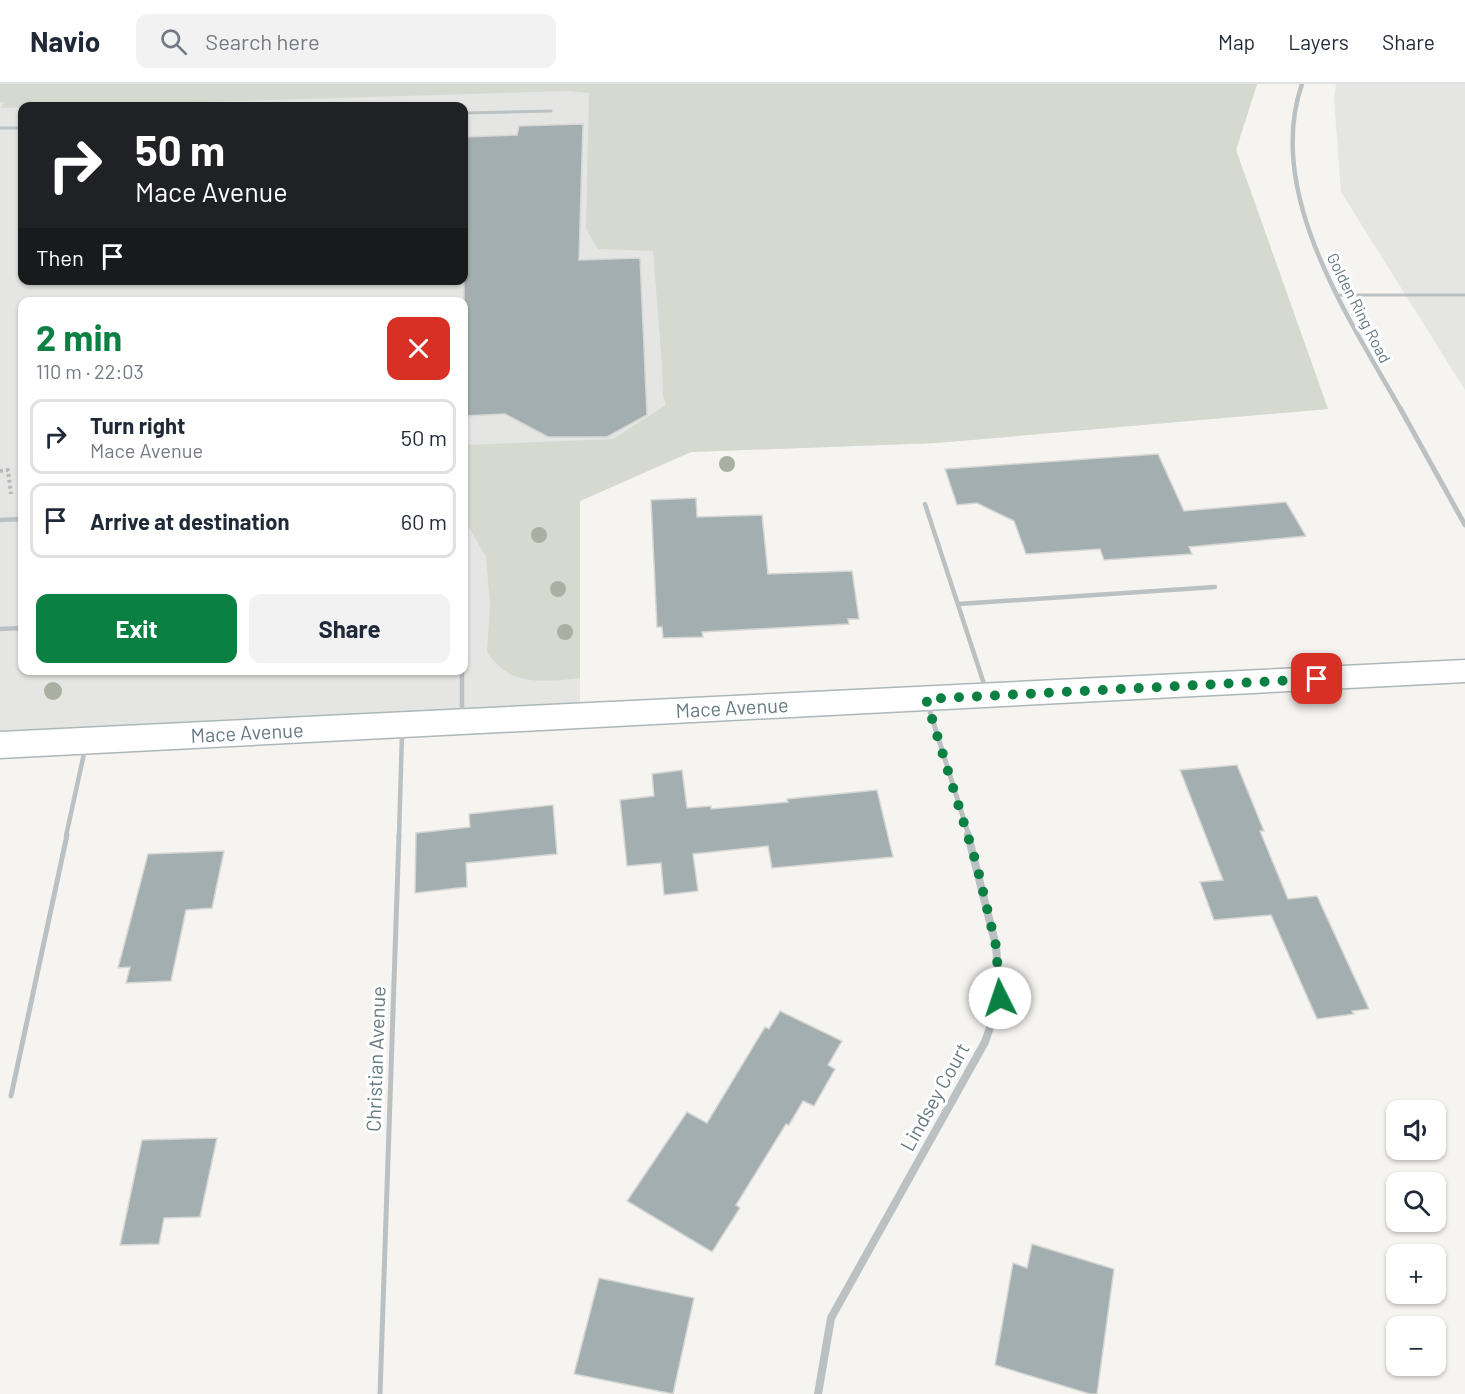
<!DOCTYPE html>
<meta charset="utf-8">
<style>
:root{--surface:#fff;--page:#f2f2f3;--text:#1f2937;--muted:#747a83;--line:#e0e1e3;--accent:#0b8043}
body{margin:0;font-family:Barlow,sans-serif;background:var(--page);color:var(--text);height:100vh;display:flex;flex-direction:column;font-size:22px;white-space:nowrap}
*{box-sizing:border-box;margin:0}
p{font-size:20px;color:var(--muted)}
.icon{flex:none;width:33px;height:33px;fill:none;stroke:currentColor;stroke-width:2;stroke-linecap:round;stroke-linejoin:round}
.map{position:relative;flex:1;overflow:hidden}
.details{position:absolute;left:18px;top:213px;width:450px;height:378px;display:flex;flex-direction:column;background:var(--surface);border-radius:12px;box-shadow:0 2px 4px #0004}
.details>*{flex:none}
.top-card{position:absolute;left:18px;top:18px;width:450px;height:183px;border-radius:12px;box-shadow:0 2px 4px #0004;background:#202124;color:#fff;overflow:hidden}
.fabs{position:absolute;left:1386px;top:1016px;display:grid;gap:12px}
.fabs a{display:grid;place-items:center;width:60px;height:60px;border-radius:12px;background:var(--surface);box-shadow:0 2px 4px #0004;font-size:30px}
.pin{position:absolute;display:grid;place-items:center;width:51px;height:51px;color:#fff;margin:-26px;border-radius:12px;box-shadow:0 3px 9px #0006}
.me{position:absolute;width:66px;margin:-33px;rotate:356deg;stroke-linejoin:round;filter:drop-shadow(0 0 4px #0008)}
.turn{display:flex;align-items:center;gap:21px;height:126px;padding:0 18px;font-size:27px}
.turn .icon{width:78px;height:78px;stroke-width:2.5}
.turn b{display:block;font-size:42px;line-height:51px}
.then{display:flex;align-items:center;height:57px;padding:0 18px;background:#0003;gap:12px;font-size:22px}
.round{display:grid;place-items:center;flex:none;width:63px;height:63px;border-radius:12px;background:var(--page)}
.head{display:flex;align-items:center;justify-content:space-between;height:102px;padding:0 18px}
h1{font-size:36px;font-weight:700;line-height:45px;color:var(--accent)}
.primary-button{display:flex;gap:12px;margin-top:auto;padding:12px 18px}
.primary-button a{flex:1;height:69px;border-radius:12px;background:var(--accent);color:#fff;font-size:24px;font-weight:700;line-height:69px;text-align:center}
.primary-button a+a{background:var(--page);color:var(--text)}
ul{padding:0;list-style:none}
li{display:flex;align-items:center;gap:18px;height:75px;margin:0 12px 9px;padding:0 6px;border:3px solid var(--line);border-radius:12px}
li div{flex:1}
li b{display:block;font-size:22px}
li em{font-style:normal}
header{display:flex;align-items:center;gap:36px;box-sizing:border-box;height:84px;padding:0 30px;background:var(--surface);border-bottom:2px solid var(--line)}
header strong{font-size:28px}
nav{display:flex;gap:33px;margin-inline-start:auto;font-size:21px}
.search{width:420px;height:54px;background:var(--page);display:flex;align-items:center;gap:15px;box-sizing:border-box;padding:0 21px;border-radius:12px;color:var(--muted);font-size:22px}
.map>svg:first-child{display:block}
.built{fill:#e5e6e4;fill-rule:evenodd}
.green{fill:#d5d9d0}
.building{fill:#a3aeb1;stroke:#d6d6d4;stroke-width:1.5}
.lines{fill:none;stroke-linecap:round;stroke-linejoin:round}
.secondary-casing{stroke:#aeb6b8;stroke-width:3}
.path{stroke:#b6babb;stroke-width:4;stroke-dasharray:3 3;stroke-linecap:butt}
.lane-far2{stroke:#bbc1c3;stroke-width:3}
.lane-far1{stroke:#bbc1c3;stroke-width:4.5}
.lane{stroke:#bbc1c3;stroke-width:5}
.street-far2{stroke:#bbc1c3;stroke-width:4.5}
.street-far1{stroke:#bbc1c3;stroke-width:5}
.street{stroke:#bbc1c3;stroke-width:8}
.secondary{fill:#fff;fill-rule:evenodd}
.tree{fill:#a9b0a3}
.route{stroke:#0b8043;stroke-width:10;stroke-dasharray:0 18}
.labels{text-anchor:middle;stroke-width:6;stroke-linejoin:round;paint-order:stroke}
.far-street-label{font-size:16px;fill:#657a81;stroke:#fff}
.street-label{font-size:20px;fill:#657a81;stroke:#fff}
</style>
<header>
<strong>Navio</strong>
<div class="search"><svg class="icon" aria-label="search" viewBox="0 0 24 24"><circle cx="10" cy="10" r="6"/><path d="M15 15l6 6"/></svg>Search here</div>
<nav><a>Map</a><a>Layers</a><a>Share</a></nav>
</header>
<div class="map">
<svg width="1465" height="1310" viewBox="0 0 1465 1310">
<rect width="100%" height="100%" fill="#f5f4f1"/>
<!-- built -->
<path class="built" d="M 0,0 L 1257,0 L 1236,66 L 1328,325 L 936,359 L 691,368 L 580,417 L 580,631 L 0,661 ZM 22,22 L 464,22 L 464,196 L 22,196 ZM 22,218 L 464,218 L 464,586 L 22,586 Z
M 1336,0 L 1465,0 L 1465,306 L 1341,108 L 1334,15 Z"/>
<!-- green -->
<path class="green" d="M 0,0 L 1257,0 L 1236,66 L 1328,325 L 936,359 L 691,368 L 580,417 L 580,594 C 545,598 509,603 487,568 L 490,521 L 486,473 L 468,442 L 464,439 L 464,361 L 613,355 L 666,321 L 663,312 L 662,281 L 653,167 L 598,165 L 586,145 L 589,9 L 566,7 L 1,24 L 4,18 L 0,18 Z"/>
<!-- building -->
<path class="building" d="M 583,40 L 579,176 L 640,174 L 647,331 L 607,353 L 548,353 L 505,330 L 464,332 L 464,53 L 517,51 L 519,42 Z
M 1158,370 L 1184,427 L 1286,418 L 1306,452 L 1189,463 L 1192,470 L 1104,476 L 1100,465 L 1026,470 L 1014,437 L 977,419 L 957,421 L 945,385 Z
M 696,414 L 697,433 L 762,431 L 768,490 L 852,487 L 859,535 L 848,535 L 849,540 L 702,548 L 703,553 L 663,554 L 662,543 L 657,543 L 651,416 Z
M 1237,681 L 1264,747 L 1260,747 L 1288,815 L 1317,812 L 1369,925 L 1352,927 L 1354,930 L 1317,935 L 1271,831 L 1214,836 L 1200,798 L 1223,796 L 1180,686 Z
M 682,686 L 687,724 L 711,722 L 711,725 L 788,718 L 787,715 L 877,706 L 893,773 L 772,784 L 768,762 L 693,770 L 698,807 L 664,811 L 661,779 L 627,782 L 620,716 L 654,712 L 652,690 Z
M 553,721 L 557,770 L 466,779 L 467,803 L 415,809 L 416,749 L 470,743 L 469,730 Z
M 224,767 L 212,824 L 186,826 L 171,897 L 126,899 L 130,883 L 118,884 L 148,770 Z
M 780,927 L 842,957 L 828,981 L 835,985 L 814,1022 L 803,1017 L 789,1041 L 786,1040 L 736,1121 L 740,1124 L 712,1168 L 627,1117 L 687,1028 L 707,1039 L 765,943 L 769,945 Z
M 217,1054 L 200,1133 L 164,1134 L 159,1160 L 120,1161 L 142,1056 Z
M 1032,1160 L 1114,1185 L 1097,1310 L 1090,1310 L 995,1281 L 1013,1179 L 1027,1184 Z
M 599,1194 L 694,1214 L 673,1310 L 574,1290 Z"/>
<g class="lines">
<!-- secondary casing -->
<g class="secondary-casing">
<path id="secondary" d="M 1465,576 L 1465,598 L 0,674 L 0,648 Z"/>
</g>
<!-- path -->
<path class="path" d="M 0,387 L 8,386 L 11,410"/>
<!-- lane-far2 -->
<path class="lane-far2" d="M 464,29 L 551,27
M 0,44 L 22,44
M 1340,211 L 1465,211"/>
<!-- lane-far1 -->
<path class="lane-far1" d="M 925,420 L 985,603
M 0,436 L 22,435
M 958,520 L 1215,503
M 0,545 L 22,544
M 462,586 L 462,629
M 66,752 L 85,665
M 399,752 L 402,650"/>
<!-- lane -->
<path class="lane" d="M 11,1012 L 67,751
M 380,1310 L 399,751"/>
<!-- street-far2 -->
<path class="street-far2" d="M 1302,0 C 1264,109 1349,234 1401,326"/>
<!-- street-far1 -->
<path class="street-far1" d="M 1400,324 L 1465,441
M 927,618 L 969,752"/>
<!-- street -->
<path class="street" d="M 818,1310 L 831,1234 L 985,958 L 1000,914 L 996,862 L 968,751"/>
<!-- secondary -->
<use href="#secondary" class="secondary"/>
</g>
<!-- trees -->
<g class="tree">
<circle cx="727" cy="380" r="8"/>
<circle cx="539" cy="451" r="8"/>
<circle cx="558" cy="505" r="8"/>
<circle cx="565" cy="548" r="8"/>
<circle cx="53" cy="607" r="9"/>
</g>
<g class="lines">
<!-- route -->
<path class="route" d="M 1000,914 L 996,862 L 977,782 L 926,615 L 1317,595"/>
</g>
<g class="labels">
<!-- far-street labels -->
<g class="far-street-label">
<text transform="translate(1359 224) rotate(63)" y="6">Golden Ring Road</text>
</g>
<!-- street labels -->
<g class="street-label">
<text transform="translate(732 624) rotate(-3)" y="7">Mace Avenue</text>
<text transform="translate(247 649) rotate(-3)" y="7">Mace Avenue</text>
<text transform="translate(376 975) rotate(-88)" y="7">Christian Avenue</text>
<text transform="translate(935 1013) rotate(-61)" y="7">Lindsey Court</text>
</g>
</g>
</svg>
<div class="fabs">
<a><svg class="icon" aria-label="sound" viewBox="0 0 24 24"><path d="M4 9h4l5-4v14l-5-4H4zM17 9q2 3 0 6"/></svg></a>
<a><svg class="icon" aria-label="search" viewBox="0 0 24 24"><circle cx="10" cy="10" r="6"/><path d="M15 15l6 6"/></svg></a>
<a>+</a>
<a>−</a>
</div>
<div class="pin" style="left:1317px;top:595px;background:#d93025"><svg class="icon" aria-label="arrive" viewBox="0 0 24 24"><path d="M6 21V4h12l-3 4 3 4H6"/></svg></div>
<svg class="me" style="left:1000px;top:914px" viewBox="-20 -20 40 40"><circle r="19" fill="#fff"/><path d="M0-13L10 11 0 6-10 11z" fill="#0b8043"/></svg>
<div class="top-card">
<div class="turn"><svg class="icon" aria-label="right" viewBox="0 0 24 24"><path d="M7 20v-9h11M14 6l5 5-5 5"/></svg><div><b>50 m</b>Mace Avenue</div></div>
<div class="then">Then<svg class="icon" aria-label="arrive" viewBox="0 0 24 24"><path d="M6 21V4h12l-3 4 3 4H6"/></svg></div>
</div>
<section class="details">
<div class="head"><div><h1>2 min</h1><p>110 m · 22:03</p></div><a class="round" style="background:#d93025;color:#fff"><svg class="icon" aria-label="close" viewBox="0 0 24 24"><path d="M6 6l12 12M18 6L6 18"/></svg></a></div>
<ul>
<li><svg class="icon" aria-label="right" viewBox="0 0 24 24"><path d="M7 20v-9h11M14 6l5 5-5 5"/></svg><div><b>Turn right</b><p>Mace Avenue</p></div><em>50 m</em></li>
<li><svg class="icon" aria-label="arrive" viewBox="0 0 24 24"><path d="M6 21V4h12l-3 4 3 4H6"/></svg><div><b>Arrive at destination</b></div><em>60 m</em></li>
</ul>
<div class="primary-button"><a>Exit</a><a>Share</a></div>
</section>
</div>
